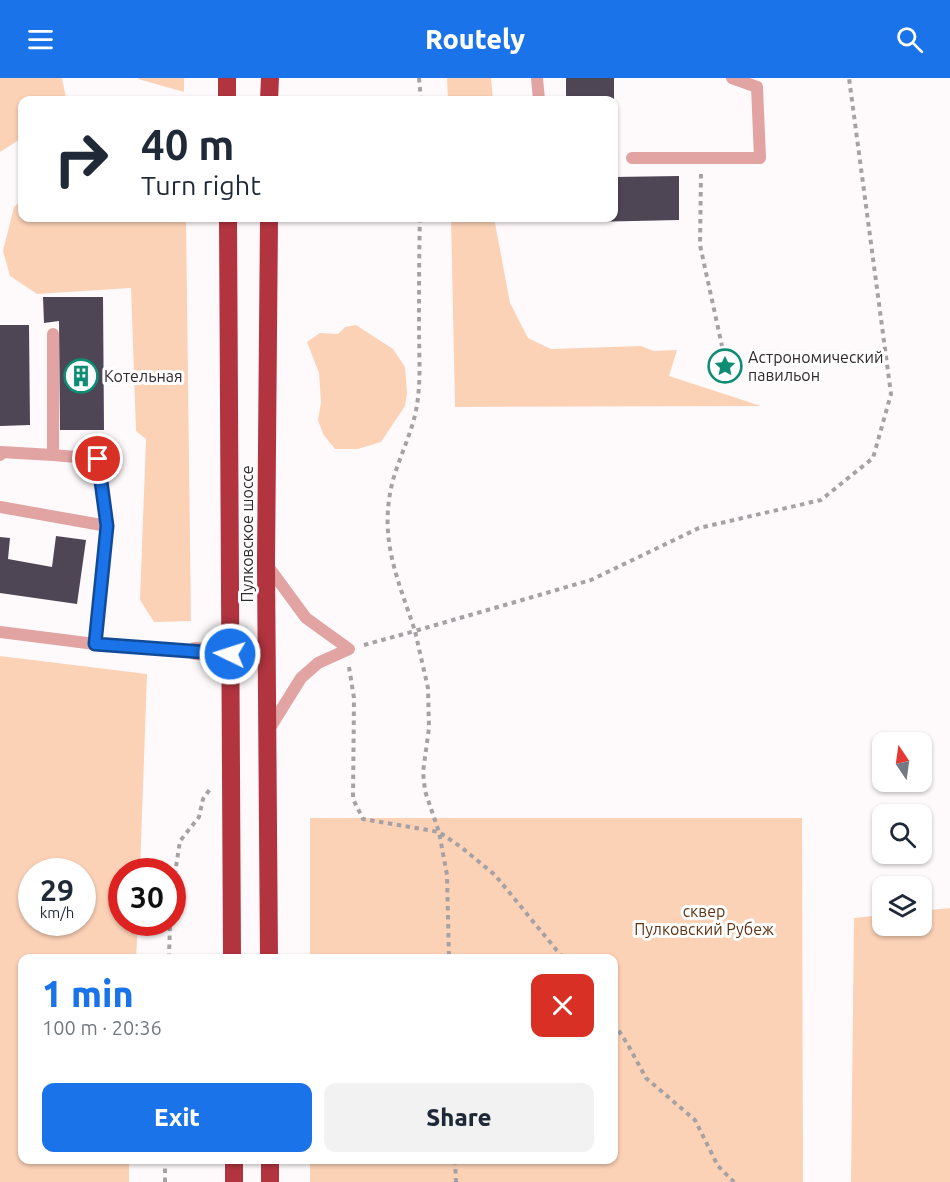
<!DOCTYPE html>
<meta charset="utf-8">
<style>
:root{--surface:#fff;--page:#f2f2f3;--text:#1f2937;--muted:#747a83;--accent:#1a73e8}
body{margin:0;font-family:Ubuntu,sans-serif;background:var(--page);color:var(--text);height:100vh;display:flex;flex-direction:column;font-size:22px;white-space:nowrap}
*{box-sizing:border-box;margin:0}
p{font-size:20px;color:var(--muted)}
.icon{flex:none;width:33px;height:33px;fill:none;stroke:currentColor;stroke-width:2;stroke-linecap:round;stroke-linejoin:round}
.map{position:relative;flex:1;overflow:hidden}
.details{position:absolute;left:18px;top:876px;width:600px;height:210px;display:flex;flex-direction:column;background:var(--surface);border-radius:12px;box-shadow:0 2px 4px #0004}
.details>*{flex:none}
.banner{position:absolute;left:18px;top:18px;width:600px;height:126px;border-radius:12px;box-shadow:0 2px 4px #0004;background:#fff;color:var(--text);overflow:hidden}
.needle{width:39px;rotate:347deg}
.tools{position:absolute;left:872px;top:654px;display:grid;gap:12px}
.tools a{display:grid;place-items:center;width:60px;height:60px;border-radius:12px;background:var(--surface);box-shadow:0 2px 4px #0004;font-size:30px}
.speed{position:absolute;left:18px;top:780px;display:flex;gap:12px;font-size:30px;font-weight:700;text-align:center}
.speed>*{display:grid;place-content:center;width:78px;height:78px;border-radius:50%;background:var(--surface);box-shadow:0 2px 4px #0004;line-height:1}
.speed small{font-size:15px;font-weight:400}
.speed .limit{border:9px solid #d22;background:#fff;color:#111}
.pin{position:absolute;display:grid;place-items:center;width:51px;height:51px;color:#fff;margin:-26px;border:3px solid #fff;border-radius:50%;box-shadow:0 2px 6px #0007}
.me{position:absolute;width:66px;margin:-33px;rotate:274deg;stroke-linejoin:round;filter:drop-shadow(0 0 4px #0008)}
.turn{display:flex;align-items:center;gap:21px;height:126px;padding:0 24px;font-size:27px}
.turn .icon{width:78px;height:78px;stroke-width:2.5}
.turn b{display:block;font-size:42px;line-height:51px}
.round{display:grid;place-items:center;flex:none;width:63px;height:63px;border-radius:12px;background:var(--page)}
.overview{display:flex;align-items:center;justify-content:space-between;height:102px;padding:0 24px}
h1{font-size:36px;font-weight:800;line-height:45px;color:var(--accent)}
.primary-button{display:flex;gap:12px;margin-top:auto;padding:12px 24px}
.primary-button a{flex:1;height:69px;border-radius:12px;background:var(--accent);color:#fff;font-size:24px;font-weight:800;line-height:69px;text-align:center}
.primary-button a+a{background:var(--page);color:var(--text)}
header{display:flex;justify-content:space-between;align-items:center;height:78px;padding:0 24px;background:var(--accent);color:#fff;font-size:27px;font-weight:800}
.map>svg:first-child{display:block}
.green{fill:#fcd2b7;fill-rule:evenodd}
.building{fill:#4f4655}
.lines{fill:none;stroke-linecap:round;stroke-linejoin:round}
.path{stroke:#a6a1a4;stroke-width:4;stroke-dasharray:4.5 4.5;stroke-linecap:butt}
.lane{stroke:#e1a4a3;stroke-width:12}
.street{stroke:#e1a4a3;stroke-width:18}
.highway{stroke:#b1343f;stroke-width:18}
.route-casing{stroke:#114b97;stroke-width:15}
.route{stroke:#1a73e8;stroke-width:10}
.labels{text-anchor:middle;stroke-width:6;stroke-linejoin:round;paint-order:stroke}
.poi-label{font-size:16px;fill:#30292d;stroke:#fff;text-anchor:start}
.street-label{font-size:16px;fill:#30292d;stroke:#fff}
.park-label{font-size:16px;fill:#5f3311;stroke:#fff}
</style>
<header><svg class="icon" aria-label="menu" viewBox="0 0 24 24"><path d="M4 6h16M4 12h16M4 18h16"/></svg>Routely<svg class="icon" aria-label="search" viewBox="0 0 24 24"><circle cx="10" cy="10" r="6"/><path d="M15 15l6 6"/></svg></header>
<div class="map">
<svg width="950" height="1104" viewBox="0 0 950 1104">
<rect width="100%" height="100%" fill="#fefafc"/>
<!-- green -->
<path class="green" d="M 0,0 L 62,0 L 66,20 L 63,22 L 22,22 L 22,60 L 0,74 Z
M 138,0 L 184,0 L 184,14 L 138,1 Z
M 447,0 L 491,0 L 493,22 L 448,22 Z
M 22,122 L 22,140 L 186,140 L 191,543 L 154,544 L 140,522 L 146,361 L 136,353 L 131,210 L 37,216 L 10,198 L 3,173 L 14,129 Z
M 451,140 L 489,140 L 495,145 L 510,225 L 528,260 L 551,271 L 641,268 L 654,273 L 677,272 L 669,298 L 761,328 L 455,329 Z
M 356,247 L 393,271 L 405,289 L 407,315 L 405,328 L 381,364 L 358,371 L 335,371 L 323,356 L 318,342 L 321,324 L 319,295 L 307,264 L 320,255 L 338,256 L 345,249 Z
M 0,578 L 147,596 L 140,793 L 122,794 L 122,844 L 138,845 L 136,880 L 22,880 L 22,1082 L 129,1082 L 129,1104 L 0,1104 ZM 32,794 L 82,794 L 82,844 L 32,844 Z
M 310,740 L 802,740 L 803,1104 L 310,1104 L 310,1082 L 614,1082 L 614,880 L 310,880 Z
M 950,830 L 950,1104 L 851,1104 L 854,840 L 882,837 L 882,848 L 921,848 L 921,833 Z"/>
<!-- building -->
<path class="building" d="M 566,0 L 614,0 L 614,22 L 566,22 Z
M 679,98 L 679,142 L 588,144 L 588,140 L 614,140 L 614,99 Z
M 43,219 L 103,219 L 104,352 L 60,352 L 59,243 L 44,245 Z
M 0,247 L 29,247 L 30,347 L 0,348 Z
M712 289a13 13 0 1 1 26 0a13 13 0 1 1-26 0Z
M 56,458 L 86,462 L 77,526 L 0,515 L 0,459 L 10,460 L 8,481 L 52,489 Z"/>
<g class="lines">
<!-- path -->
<path class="path" d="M 419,0 L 421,22
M 701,96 L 700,167 L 722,268
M 420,140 C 419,176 419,213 419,250 C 419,275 421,302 417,327 C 413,353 400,377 393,402 C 378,459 397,499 415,553 L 591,502 L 699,450 L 821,422 L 873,380 L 891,316 L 849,0
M 364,567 L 415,553 L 428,610 L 429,650 L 423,694 L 425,713 L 439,754 L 447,797 L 449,880
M 349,589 L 354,620 L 353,721 L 363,741 L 439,754 L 461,769 L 495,797 L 563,880
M 172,815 L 180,763 L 199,739 L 203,721 L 210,711
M 169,880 L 170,844
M 614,945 L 628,967 L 646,1000 L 695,1042 L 718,1088 L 734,1104
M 455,1082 L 456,1104
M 165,1104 L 165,1082"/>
<!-- lane -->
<path class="lane" d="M 537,0 L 539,22
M 632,80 L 760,80 L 757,9 L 732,0
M 0,377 L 1,374 L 53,377 L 53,256
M 53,377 L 98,381 L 107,448
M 0,429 L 107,448 L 95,566
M 267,487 L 306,540 L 349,571 L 318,585 L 301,600 L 268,653
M 0,554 L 95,566 L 195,573"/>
<!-- street -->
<path class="street" d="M 195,573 L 230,575"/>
<!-- highway -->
<path class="highway" d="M 227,0 L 227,22
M 269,22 L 270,0
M 228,140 L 232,880
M 269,140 L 266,486 L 269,880
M 234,1082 L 234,1104
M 270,1082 L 270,1104"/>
</g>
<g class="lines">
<!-- route casing -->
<g class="route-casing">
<path id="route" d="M 98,381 L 107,448 L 95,566 L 230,576"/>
</g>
<!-- route -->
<use href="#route" class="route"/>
</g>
<!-- icons -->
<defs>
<g id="sight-ring" transform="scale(1.725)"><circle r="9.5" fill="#fff" stroke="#0d8e74" stroke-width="1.5"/><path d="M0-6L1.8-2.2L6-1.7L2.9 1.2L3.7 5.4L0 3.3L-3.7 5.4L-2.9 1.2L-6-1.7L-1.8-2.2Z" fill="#0d8e74"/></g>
<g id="building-ring" transform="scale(1.725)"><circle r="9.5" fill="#fff" stroke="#0d8e74" stroke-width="1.5"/><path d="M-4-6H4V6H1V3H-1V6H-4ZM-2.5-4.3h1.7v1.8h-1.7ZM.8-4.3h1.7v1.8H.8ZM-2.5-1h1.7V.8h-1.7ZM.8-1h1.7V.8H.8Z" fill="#0d8e74"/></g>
</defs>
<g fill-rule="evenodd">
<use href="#sight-ring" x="725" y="288"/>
<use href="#building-ring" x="81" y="298"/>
</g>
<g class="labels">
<!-- poi labels -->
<g class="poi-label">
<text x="748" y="285">Астрономический<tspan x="748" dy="18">павильон</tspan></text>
<text x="104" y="304">Котельная</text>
</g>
<!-- street labels -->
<g class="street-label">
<text transform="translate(247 456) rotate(-90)" y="6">Пулковское шоссе</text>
</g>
<!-- park labels -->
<g class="park-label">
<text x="704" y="839">сквер<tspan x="704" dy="18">Пулковский Рубеж</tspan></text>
</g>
</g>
</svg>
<div class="tools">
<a><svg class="needle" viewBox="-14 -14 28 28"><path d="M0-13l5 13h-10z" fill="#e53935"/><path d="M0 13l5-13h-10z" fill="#747a83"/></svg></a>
<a><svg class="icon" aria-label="search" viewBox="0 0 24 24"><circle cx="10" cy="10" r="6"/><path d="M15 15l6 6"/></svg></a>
<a><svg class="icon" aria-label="layers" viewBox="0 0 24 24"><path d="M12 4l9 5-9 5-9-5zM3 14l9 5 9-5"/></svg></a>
</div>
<div class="speed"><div>29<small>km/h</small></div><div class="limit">30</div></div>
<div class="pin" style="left:98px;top:381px;background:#d93025"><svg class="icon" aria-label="arrive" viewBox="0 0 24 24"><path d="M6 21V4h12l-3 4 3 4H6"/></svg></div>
<svg class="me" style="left:230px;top:576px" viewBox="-20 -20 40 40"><circle r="17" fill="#1a73e8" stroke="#fff" stroke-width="3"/><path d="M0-11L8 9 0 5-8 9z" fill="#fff"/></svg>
<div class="banner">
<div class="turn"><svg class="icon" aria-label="right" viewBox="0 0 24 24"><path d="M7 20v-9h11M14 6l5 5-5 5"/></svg><div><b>40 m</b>Turn right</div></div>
</div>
<section class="details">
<div class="overview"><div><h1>1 min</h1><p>100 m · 20:36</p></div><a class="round" style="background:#d93025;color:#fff"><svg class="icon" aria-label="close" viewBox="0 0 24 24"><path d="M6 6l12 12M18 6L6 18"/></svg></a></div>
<div class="primary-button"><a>Exit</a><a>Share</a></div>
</section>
</div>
